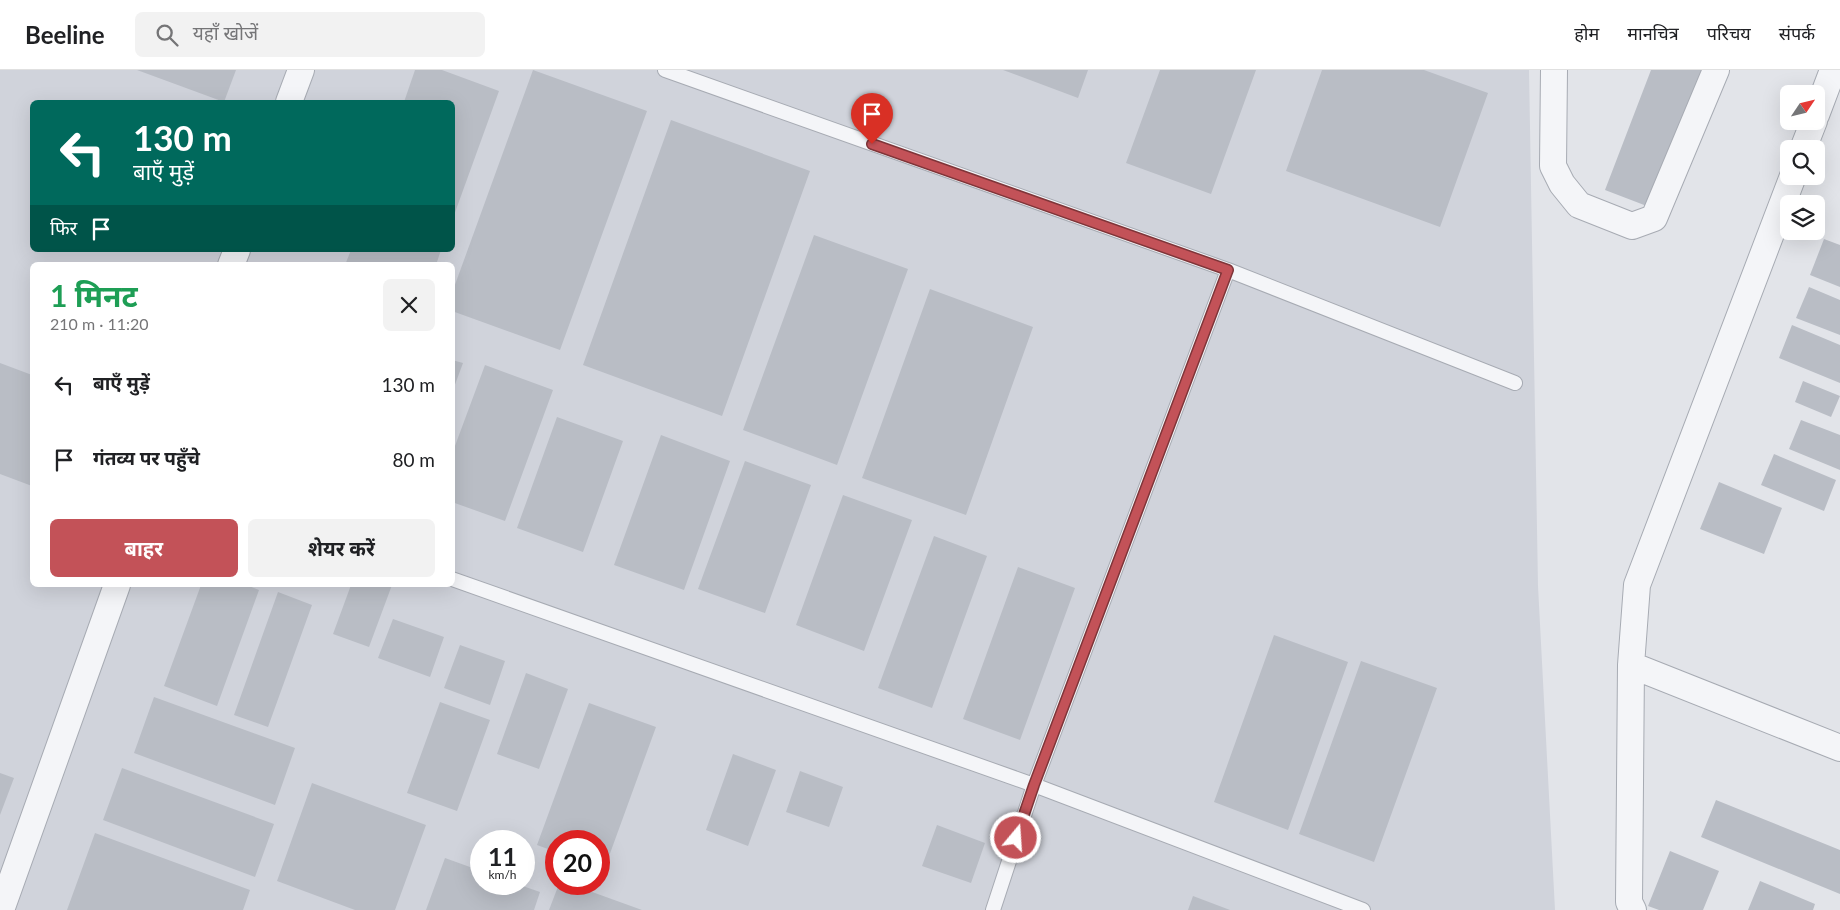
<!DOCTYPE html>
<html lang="hi">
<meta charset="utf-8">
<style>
:root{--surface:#fff;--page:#f2f2f2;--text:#202124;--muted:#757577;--line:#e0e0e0;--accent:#c35258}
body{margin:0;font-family:Lato,"Noto Sans Devanagari",sans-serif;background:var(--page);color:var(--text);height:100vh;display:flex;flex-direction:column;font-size:19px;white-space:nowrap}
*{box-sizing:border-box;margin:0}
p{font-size:16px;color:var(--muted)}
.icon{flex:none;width:28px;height:28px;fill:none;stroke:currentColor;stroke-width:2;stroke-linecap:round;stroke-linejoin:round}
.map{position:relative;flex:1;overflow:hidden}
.sheet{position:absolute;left:30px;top:192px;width:425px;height:325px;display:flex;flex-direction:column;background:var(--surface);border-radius:8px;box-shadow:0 5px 20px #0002}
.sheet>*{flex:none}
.hud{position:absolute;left:30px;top:30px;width:425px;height:152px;border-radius:8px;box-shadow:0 5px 20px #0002;background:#00695c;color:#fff;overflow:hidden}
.needle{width:32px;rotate:55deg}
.controls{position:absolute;left:1780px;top:15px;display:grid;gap:10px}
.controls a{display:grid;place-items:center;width:45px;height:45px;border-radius:8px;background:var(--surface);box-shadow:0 5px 20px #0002;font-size:25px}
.speed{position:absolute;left:470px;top:760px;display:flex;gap:10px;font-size:25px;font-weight:700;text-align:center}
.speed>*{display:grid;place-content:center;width:65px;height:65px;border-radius:50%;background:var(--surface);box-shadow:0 5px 20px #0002;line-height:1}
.speed small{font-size:12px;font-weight:400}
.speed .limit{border:8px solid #d22;background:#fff;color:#111}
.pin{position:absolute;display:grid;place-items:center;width:42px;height:42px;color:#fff;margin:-51px -21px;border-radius:50% 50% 50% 0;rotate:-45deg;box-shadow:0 0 5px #0007}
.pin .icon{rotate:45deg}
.me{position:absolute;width:55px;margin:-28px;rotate:18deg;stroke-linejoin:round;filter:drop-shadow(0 0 4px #0008)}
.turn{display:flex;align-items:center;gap:18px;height:105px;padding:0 20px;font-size:22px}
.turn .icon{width:65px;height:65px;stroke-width:2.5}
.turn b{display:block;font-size:35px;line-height:42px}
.then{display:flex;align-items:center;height:48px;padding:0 20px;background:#0003;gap:10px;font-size:19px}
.round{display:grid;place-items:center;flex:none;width:52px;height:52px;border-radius:8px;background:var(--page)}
.overview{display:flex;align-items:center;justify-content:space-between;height:85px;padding:0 20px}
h1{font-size:30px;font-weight:700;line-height:38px;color:#1e9e55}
.primary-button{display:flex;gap:10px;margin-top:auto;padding:10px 20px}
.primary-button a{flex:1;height:58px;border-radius:8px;background:var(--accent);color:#fff;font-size:20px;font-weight:700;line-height:58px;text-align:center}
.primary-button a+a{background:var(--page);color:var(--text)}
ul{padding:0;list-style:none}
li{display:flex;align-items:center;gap:15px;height:75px;padding:0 20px}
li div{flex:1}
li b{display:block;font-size:19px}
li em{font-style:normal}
header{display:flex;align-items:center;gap:30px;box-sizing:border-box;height:70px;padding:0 25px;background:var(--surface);border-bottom:1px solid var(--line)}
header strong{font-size:24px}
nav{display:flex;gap:28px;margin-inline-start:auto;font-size:18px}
.search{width:350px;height:45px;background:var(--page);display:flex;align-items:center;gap:12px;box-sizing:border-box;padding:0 18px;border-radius:8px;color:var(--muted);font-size:19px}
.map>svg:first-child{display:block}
.built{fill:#d0d3db;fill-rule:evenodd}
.building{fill:#b9bdc5}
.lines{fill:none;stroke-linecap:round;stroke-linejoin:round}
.service-casing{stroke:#a7abb3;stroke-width:16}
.minor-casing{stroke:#a7abb3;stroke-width:28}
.service{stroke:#f4f5f8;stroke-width:14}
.minor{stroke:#f4f5f8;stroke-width:26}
.route-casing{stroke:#7f3539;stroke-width:12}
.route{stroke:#c35258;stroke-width:9}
</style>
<header>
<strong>Beeline</strong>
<div class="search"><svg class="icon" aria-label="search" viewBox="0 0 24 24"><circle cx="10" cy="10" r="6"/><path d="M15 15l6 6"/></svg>यहाँ खोजें</div>
<nav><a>होम</a><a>मानचित्र</a><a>परिचय</a><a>संपर्क</a></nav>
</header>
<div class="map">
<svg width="1840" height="840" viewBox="0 0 1840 840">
<rect width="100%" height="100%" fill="#e2e4e9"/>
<!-- built -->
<path class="built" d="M 0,0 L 1529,0 L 1538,516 L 1555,840 L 0,840 ZM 32,32 L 452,32 L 452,180 L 32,180 ZM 32,195 L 452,195 L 452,515 L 32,515 ZM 481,771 L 524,771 L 524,814 L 481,814 ZM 556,771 L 599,771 L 599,814 L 556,814 Z"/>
<!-- building -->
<path class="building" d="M 137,0 L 236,0 L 224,32 Z
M 415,0 L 442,0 L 499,21 L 453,148 L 452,32 L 404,32 Z
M 533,0 L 647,41 L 560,280 L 452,241 L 452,223 Z
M 1003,0 L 1088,0 L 1078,28 Z
M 1160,0 L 1256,0 L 1211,124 L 1126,93 Z
M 1322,0 L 1424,0 L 1488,23 L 1440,157 L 1286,101 Z
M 1651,0 L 1706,0 L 1652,138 L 1605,120 Z
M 671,50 L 810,101 L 722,346 L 583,295 Z
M 814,165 L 908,199 L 837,395 L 743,360 Z
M 1824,169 L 1840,175 L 1840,217 L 1810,205 Z
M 351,180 L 441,180 L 436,195 L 345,195 Z
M 1809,217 L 1840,230 L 1840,265 L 1796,248 Z
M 930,219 L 1033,257 L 966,445 L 862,408 Z
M 1792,255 L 1840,275 L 1840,313 L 1779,288 Z
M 452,290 L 463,293 L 453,320 L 452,320 Z
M 0,293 L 32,305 L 32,416 L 0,404 Z
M 485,295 L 553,320 L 505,451 L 452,432 L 452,384 Z
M 1803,311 L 1840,326 L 1831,347 L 1795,332 Z
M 557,347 L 623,371 L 583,482 L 517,458 Z
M 1801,350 L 1840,365 L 1840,400 L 1789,379 Z
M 661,365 L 730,391 L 684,520 L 614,495 Z
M 1774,384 L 1836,410 L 1824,441 L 1761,415 Z
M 745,391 L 811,415 L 765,543 L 698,519 Z
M 1719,412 L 1782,438 L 1764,484 L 1700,459 Z
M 843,425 L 912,450 L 864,581 L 796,555 Z
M 934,466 L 987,486 L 932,638 L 878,618 Z
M 1018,497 L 1075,518 L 1020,670 L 963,649 Z
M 201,515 L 246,515 L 259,520 L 217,636 L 164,616 Z
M 351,515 L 392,515 L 369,577 L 333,564 Z
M 278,522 L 312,535 L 268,657 L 234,645 Z
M 393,549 L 444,567 L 430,607 L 378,588 Z
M 1274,565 L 1348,592 L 1288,760 L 1214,732 Z
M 460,575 L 505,591 L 490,635 L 444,618 Z
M 1361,591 L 1437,618 L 1374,792 L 1299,764 Z
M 526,603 L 568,619 L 539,699 L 497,684 Z
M 154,627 L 295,678 L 275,735 L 134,683 Z
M 440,632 L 490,650 L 457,741 L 407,723 Z
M 589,633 L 656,657 L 604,800 L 599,798 L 599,771 L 556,771 L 556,782 L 537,775 Z
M 733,684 L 776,700 L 748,776 L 706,760 Z
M 122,698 L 274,754 L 255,807 L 103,750 Z
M 800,701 L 843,717 L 829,757 L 786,742 Z
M 0,703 L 14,708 L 0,745 Z
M 312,713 L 426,755 L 395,840 L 355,840 L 277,811 Z
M 1716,730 L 1840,780 L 1840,824 L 1701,767 Z
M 937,755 L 985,773 L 971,813 L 922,796 Z
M 95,763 L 250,820 L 243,840 L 67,840 Z
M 1670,781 L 1719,801 L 1703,840 L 1659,840 L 1648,836 Z
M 445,788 L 481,801 L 481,814 L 517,814 L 540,822 L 534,840 L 426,840 Z
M 1760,811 L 1815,834 L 1813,840 L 1748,840 Z
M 559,814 L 570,814 L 642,840 L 549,840 Z
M 1193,826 L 1230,840 L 1188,840 Z"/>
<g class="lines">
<!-- service casing -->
<g class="service-casing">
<path id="service" d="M 665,0 L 1228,200 L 1515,313
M 452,509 L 1034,715 L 1363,840
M 993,840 L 1034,715 L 1228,200"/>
</g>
<!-- minor casing -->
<g class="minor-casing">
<path id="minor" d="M 1554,0 L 1553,96 L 1562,114 L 1579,135 L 1632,156 L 1654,148 L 1716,0
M 289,32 L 301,0
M 1816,45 L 1833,0
M 1803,79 L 1814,51
M 231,195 L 237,180
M 1631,595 L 1840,678
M 1,840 L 117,515
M 1633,840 L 1629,832 L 1631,595 L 1637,515 L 1793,106"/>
</g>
<!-- service -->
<use href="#service" class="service"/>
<!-- minor -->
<use href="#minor" class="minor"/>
</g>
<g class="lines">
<!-- route casing -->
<g class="route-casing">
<path id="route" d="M 872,74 L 1228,200 L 1034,715 L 1016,768"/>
</g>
<!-- route -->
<use href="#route" class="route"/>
</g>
</svg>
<div class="controls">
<a><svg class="needle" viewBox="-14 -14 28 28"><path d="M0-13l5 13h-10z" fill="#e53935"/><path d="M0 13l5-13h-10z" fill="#757577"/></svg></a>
<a><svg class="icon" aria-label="search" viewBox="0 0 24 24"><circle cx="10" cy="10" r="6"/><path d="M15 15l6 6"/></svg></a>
<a><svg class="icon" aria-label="layers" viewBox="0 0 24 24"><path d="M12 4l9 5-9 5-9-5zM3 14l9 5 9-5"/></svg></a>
</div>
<div class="speed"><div>11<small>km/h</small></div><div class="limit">20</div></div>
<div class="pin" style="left:872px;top:74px;background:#d93025"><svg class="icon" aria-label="arrive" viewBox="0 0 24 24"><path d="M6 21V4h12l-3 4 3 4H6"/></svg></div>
<svg class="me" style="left:1016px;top:768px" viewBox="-20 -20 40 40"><circle r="17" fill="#c35258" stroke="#fff" stroke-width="3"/><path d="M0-11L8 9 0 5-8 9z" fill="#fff"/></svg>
<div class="hud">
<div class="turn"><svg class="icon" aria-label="left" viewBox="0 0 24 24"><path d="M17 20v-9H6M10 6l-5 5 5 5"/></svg><div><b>130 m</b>बाएँ मुड़ें</div></div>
<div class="then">फिर<svg class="icon" aria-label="arrive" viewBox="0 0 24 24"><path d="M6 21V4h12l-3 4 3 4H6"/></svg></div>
</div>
<section class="sheet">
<div class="overview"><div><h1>1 मिनट</h1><p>210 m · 11:20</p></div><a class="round"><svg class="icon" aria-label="close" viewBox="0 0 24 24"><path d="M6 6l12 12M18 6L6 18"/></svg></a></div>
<ul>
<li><svg class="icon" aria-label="left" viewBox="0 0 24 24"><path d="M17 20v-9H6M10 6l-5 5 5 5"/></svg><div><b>बाएँ मुड़ें</b></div><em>130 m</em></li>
<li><svg class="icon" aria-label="arrive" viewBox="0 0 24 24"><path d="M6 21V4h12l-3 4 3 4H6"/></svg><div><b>गंतव्य पर पहुँचे</b></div><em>80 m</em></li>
</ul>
<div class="primary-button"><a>बाहर</a><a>शेयर करें</a></div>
</section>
</div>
